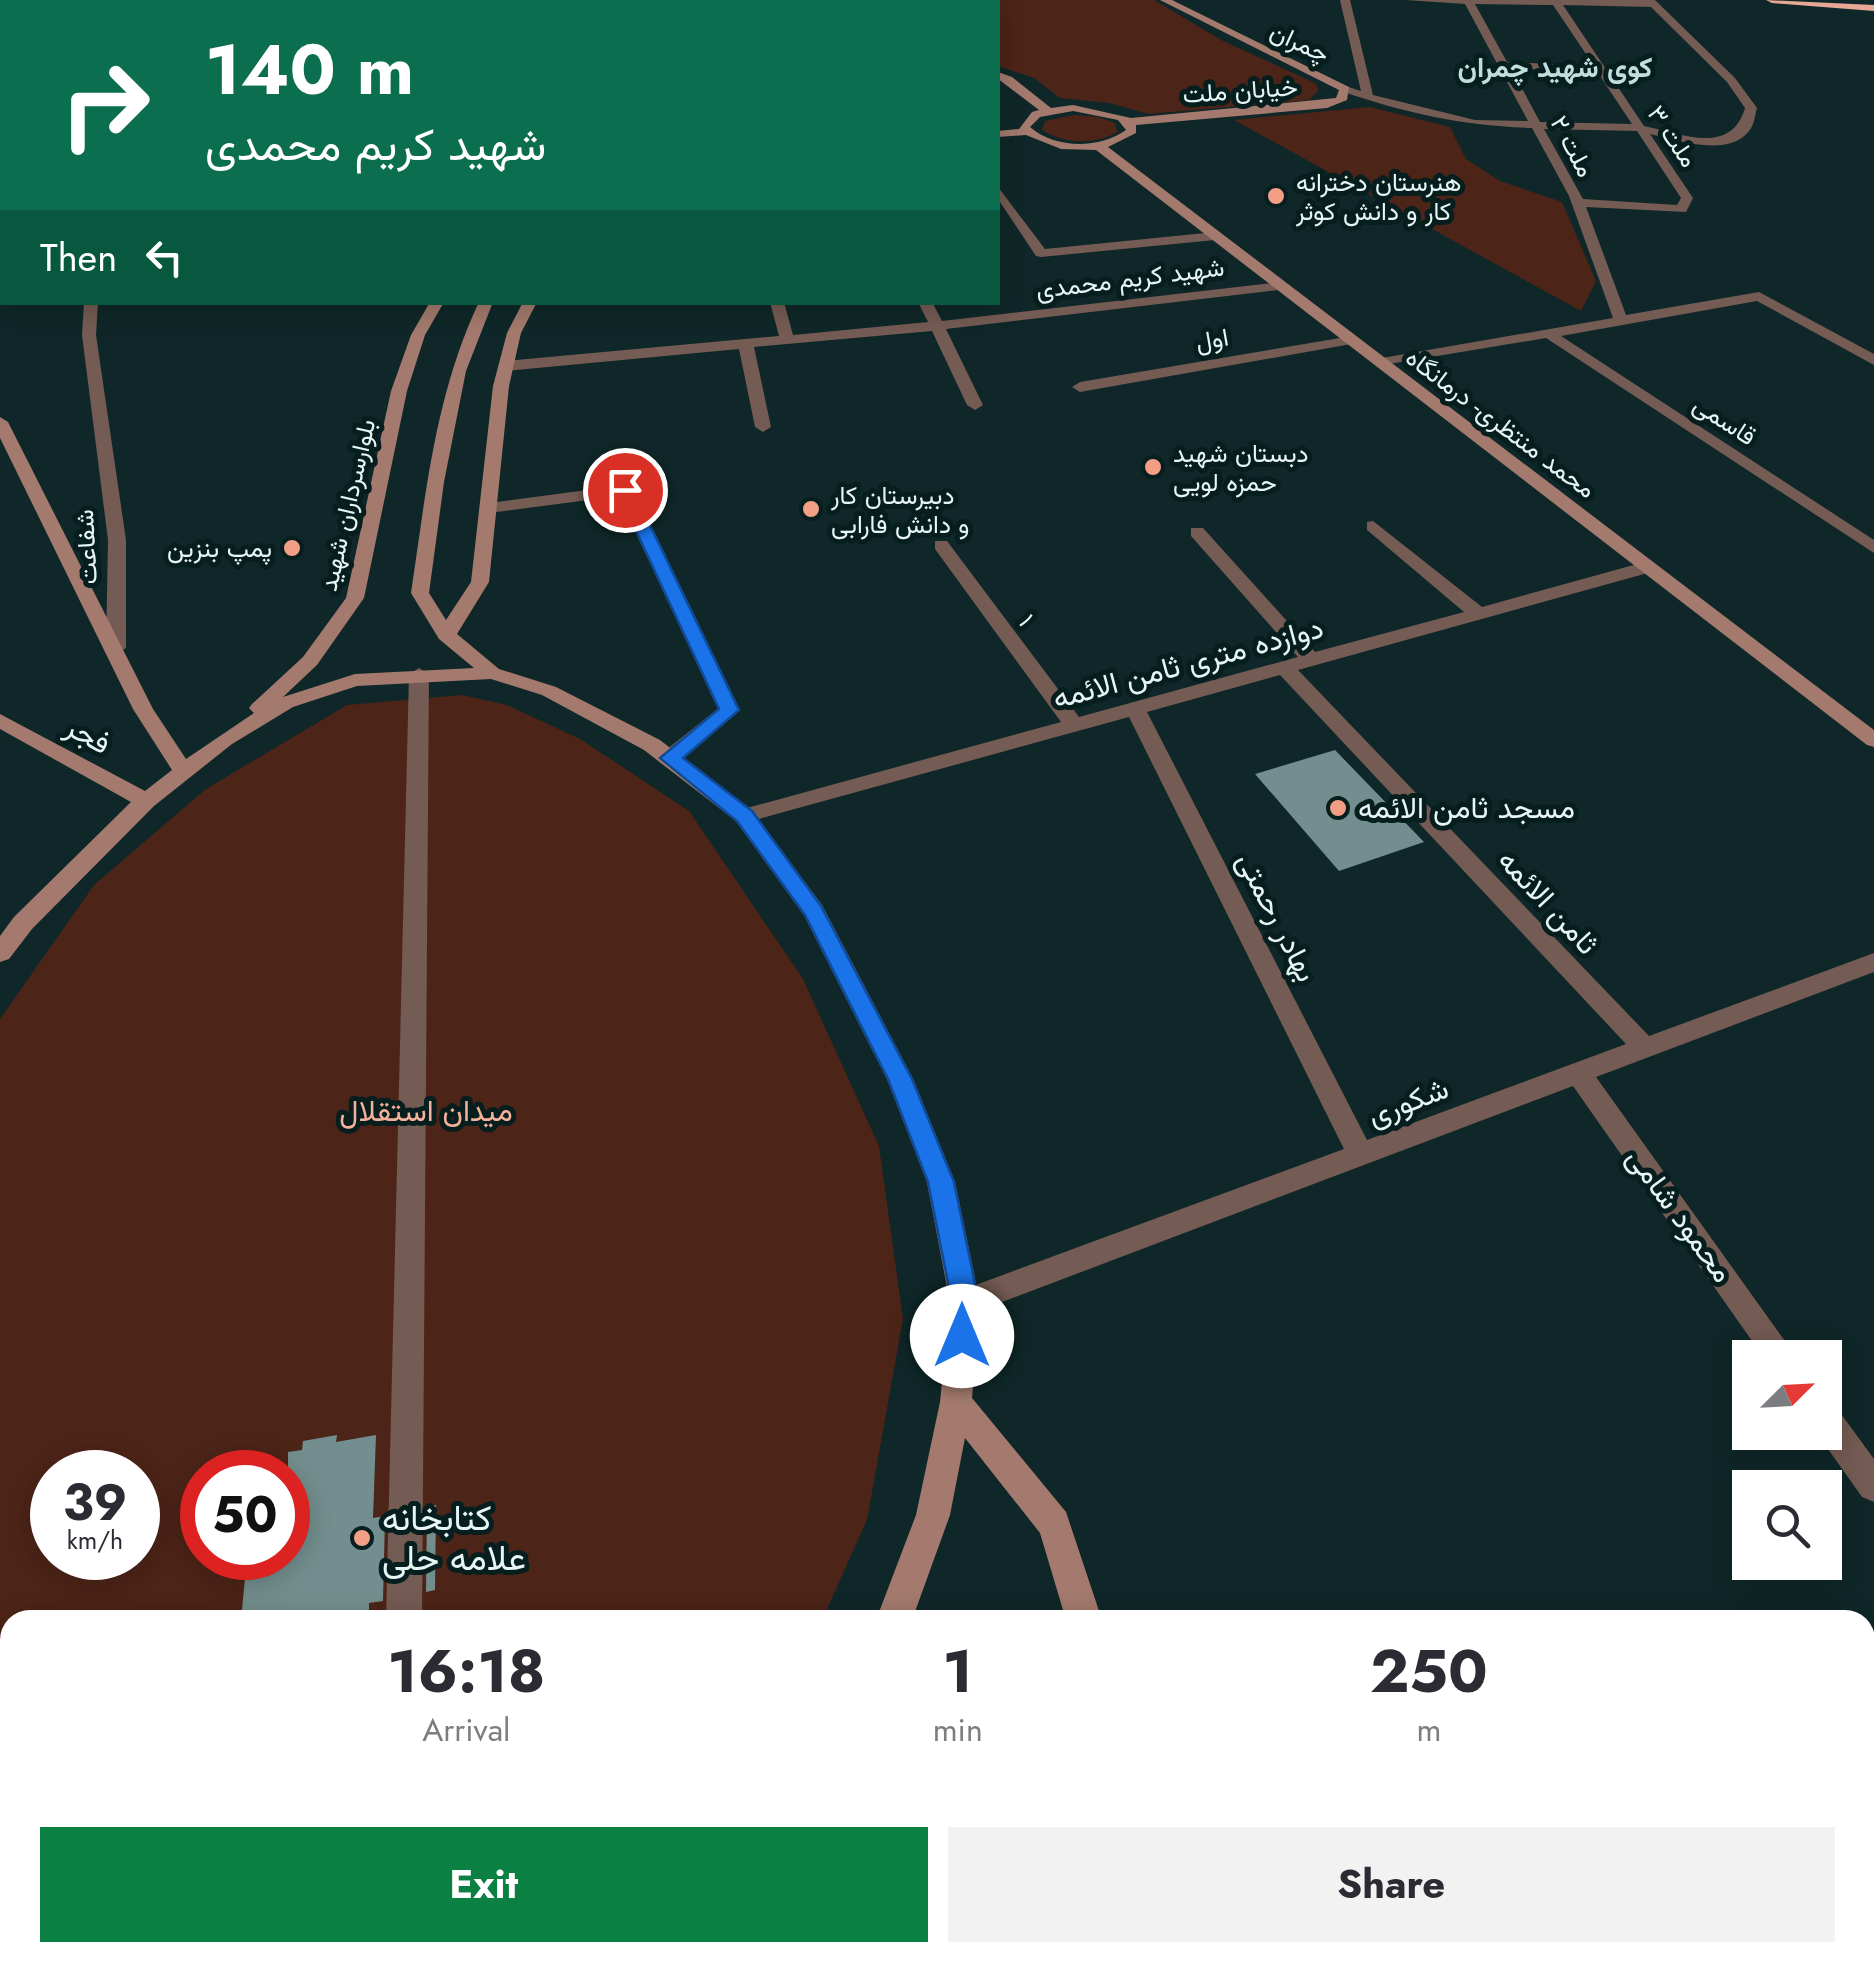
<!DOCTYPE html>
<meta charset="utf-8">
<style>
:root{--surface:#fff;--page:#f2f2f3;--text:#2b2b33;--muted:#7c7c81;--accent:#0b8043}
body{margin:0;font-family:Jost,Vazirmatn,sans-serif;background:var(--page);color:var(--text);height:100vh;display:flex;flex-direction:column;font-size:38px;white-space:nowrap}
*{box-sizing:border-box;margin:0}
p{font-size:32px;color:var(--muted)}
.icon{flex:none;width:55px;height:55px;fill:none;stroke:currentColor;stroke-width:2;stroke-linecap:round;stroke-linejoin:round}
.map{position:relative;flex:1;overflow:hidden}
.details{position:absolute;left:0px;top:1610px;width:1875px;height:352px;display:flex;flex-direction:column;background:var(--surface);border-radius:30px 30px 0 0;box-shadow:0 5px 25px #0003}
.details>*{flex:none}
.top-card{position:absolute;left:0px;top:0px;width:1000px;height:305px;box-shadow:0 5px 25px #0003;background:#0b6e4f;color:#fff;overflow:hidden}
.needle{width:65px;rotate:66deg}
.tools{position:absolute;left:1732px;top:1340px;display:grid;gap:20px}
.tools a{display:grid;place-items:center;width:110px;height:110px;border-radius:0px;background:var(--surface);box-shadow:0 5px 25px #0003;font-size:50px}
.speed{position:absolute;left:30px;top:1450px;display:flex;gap:20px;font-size:50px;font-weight:700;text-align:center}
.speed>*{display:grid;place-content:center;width:130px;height:130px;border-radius:50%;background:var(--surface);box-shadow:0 5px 25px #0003;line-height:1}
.speed small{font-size:25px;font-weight:400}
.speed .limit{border:15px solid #d22;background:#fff;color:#111}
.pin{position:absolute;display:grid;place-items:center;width:85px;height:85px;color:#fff;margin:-42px;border:5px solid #fff;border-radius:50%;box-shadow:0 2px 10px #0007}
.me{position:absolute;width:110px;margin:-55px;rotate:0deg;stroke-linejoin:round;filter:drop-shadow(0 0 8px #0008)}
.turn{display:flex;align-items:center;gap:35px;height:210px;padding:0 40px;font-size:45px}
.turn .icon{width:130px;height:130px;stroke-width:2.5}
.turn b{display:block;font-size:70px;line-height:85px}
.then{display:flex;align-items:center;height:95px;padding:0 40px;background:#0003;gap:20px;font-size:38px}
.eta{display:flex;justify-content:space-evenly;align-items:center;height:170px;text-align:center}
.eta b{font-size:60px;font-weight:700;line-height:70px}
.primary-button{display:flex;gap:20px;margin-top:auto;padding:20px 40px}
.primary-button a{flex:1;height:115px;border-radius:0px;background:var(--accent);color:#fff;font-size:40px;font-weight:700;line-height:115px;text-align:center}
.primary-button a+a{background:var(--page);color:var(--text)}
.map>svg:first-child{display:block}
.green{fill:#4d2418;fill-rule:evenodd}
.building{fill:#738e8e}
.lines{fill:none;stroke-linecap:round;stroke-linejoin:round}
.street{fill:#745b53;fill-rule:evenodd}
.secondary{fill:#a37a6d;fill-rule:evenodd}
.highway{fill:#e7a794;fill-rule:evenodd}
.route{fill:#1a73e8;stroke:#114b97;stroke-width:2.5}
.poi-dot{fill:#f39f85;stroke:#061e1e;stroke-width:4}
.labels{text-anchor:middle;stroke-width:10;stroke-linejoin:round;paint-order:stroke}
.far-street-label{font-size:25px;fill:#e7f5f5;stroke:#061e1e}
.far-poi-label{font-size:25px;fill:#e7f5f5;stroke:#061e1e;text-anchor:start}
.far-neighbourhood-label{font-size:28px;font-weight:bold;fill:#c1dede;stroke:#061e1e}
.street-label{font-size:30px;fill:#e7f5f5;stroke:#061e1e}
.poi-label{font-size:30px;fill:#e7f5f5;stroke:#061e1e;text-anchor:start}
.park-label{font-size:30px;fill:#f7b19b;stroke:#061e1e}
.near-poi-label{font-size:35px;fill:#e7f5f5;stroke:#061e1e;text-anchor:start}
</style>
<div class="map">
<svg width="1874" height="1961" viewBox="0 0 1874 1961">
<rect width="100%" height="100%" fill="#0f2728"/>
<!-- green -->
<path class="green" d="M 791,0 L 1154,0 L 1223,41 L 1315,83 L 1319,90 L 1309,100 L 1149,114 L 1109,103 L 1060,98 L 1034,78 L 998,66 L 998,2 L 777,2 Z
M 1370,107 L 1450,127 L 1466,159 L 1500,181 L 1562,202 L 1596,281 L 1581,311 L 1234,120 Z
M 1074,115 L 1098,117 L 1115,123 L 1117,132 C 1096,145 1063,144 1042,130 L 1045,121 Z
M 462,695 L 507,705 L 580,739 L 689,811 L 803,979 L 879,1146 L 903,1319 L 867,1520 L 822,1620 L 10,1620 L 10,1952 L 647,1953 L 640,1961 L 0,1961 L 0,1019 L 94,885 L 206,789 L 347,705 ZM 52,1472 L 138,1472 L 138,1558 L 52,1558 ZM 202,1472 L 288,1472 L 288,1558 L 202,1558 Z"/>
<!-- building -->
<path class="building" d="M 1335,750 L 1424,842 L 1339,871 L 1255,774 Z
M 337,1435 L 336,1442 L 376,1435 L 373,1518 L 385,1516 L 383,1601 L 369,1603 L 369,1620 L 241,1620 L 247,1558 L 288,1558 L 288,1452 L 302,1450 L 303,1441 Z
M 436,1505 L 435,1590 L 426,1592 L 427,1507 Z"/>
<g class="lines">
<!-- street -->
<path class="street" d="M 1340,0 L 1350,0 L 1373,95 L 1475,120 L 1528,121 L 1465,4 L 1406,0 L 1655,0 L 1735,78 L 1757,108 C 1755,115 1754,126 1749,131 C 1729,158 1676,140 1650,134 L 1693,198 L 1686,212 L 1586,207 L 1626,315 L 1759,292 L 1874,354 L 1874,365 L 1757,301 L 1561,336 L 1874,540 L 1874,553 L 1546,338 L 1377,366 L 1374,363 L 1382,358 L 1613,318 L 1569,196 L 1532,128 C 1465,126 1404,113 1341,91 L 1345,86 L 1361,91 ZM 1475,4 L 1553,5 L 1594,66 L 1507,62 ZM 1563,5 L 1651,7 L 1727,82 L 1745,108 C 1731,156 1682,134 1644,126 ZM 1511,68 L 1598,73 L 1632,124 L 1540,122 ZM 1544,129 L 1637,131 L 1681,198 L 1677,205 L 1583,199 Z
M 998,187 L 1045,249 L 1215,232 L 1222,236 L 1215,240 L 1041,257 L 1036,256 L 998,199 Z
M 1281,282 L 1288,286 L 1286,289 L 946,329 L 983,405 L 975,410 L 967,405 L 932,331 L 754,347 L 771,427 L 763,432 L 755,427 L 739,349 L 506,371 L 498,366 L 506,361 L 779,336 L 770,302 L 784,302 L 793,335 L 928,322 L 918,302 L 932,302 L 942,321 Z
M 84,302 L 98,302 L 96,335 L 126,540 L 126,648 L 116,654 L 106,648 L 108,540 L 82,335 Z
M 1352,336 L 1357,337 L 1357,343 L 1080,392 L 1072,387 L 1080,382 Z
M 625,485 L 634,490 L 740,710 L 678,763 L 662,763 L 659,758 L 662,753 L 719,708 L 619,496 L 489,513 L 480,508 L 489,503 Z
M 1373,521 L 1482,607 L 1648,561 L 1657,567 L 1655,571 L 1298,670 L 1649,1036 L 1874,953 L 1874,972 L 1596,1077 L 1797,1358 L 1764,1358 L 1573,1086 L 965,1316 L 954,1313 L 950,1303 L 954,1293 L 1344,1149 L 1129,717 L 744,823 L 733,816 L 736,811 L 1061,722 L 935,549 L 935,541 L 947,541 L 1079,717 L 1298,657 L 1191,536 L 1191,528 L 1203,528 L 1315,652 L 1464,612 L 1367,530 L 1367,522 ZM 1280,675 L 1626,1044 L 1367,1140 L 1147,712 Z
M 419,668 L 429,674 L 422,1620 L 386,1620 L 409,674 Z
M 1825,1403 L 1836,1407 L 1874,1459 L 1874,1502 L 1862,1497 L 1816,1432 L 1825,1432 Z
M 379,1952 L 419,1952 L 419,1961 L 379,1961 Z"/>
<!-- secondary -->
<path class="secondary" d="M 479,0 L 489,0 L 490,2 L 481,2 Z
M 645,0 L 641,2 L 627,1 L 628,0 Z
M 657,0 L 669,0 L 670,1 L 660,2 Z
M 1160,0 L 1172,0 L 1349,87 L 1347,100 L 1327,108 L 1136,125 L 1136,133 L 1108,147 L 1874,730 L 1874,747 L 1867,745 L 1096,150 L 1061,149 L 1026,135 L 998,137 L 998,131 L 1019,129 L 1032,112 L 1039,110 L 998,79 L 998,72 L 1012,77 L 1051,108 L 1073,105 L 1131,118 L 1336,98 L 1339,90 ZM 1073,111 L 1118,120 L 1126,130 C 1099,149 1055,149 1030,127 L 1040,117 Z
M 2,21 L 2,27 L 0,28 L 0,22 Z
M 0,44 L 2,44 L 2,50 L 0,50 Z
M 430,302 L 444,302 L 425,335 L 407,391 L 364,598 L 317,665 L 283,697 L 355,674 L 474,668 L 439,639 L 411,593 C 426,493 435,395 479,302 L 493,302 L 466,371 L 444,482 L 429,593 L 446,620 L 471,582 L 493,386 L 507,333 L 523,302 L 537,302 L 521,333 L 509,386 L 489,582 L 457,634 L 499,669 L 556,687 L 660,740 L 752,811 L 822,905 L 913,1079 L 955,1182 L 980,1303 L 972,1398 L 1066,1512 L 1102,1620 L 1066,1620 L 1040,1533 L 965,1438 L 950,1515 L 912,1620 L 876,1620 L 916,1515 L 940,1402 L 950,1303 L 927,1182 L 887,1079 L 804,915 L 736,821 L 644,750 L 542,695 L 491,679 L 357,686 L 293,707 L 232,744 L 154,806 L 32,929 L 9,959 L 0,962 L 0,936 L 14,917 L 131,802 L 0,729 L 0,714 L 145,791 L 172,770 L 133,709 L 0,438 L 0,417 L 8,422 L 153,709 L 186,759 L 254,713 L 249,708 L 252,704 L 303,657 L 346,598 L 391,391 L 411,335 Z
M 714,1952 L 755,1952 L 751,1961 L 711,1961 Z
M 1168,1952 L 1208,1952 L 1211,1961 L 1171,1961 Z"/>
<!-- highway -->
<path class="highway" d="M 596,0 L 608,0 L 609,2 L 598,2 Z
M 1766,0 L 1874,5 L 1874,11 L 1772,3 Z
M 0,32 L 2,33 L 2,39 L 0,40 Z"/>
</g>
<!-- route -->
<path class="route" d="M 619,487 L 633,490 L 739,710 L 683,758 L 752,811 L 821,906 L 912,1079 L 954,1182 L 979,1303 L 972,1345 L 962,1348 L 952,1345 L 948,1336 L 952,1303 L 928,1182 L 888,1079 L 805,915 L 737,821 L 660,758 L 719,709 L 617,490 Z"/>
<!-- markers -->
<g class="poi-dot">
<circle cx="1276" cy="196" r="10"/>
<circle cx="1153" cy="467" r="10"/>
<circle cx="811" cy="509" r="10"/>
<circle cx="292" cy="548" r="10"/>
<circle cx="1338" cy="808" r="10"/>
<circle cx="362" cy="1538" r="10"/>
</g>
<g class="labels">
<!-- far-street labels -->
<g class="far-street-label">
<text transform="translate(1300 42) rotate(25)" y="9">چمران</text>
<text transform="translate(1240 90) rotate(-4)" y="9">خیابان ملت</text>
<text transform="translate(1673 136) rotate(56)" y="9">ملت ۳</text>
<text transform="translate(1573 146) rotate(62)" y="9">ملت ۲</text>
<text transform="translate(1130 278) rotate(-7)" y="9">شهید کریم محمدی</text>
<text transform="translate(1212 339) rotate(-10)" y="9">اول</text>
<text transform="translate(1725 420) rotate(33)" y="9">قاسمی</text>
<text transform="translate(1501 423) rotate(37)" y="9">محمد منتظری- درمانگاه</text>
<text transform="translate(347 505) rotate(-77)" y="9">بلوارسرداران شهید</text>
<text transform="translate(86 547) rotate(-93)" y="9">شفاعت</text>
<text transform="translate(1027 620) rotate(54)" y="9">۱</text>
</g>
<!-- far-poi labels -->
<g class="far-poi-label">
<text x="1296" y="191">هنرستان دخترانه<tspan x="1296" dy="29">کار و دانش کوثر</tspan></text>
<text x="1173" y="462">دبستان شهید<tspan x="1173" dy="29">حمزه لویی</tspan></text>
<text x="831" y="504">دبیرستان کار<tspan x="831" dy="29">و دانش فارابی</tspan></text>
<text x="272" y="557" text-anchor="end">پمپ بنزین</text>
</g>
<!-- far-neighbourhood labels -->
<g class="far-neighbourhood-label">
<text x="1555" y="77">کوی شهید چمران</text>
</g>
<!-- street labels -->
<g class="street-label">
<text transform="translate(1188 663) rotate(-15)" y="10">دوازده متری ثامن الائمه</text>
<text transform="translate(88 735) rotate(29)" y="10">فجر</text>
<text transform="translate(1548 902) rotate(47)" y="10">ثامن الائمه</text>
<text transform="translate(1277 917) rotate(63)" y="10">بهادر رحمتی</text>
<text transform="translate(1408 1102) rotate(-21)" y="10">شکوری</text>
<text transform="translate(1680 1215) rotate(54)" y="10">محمود شامی</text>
</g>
<!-- poi labels -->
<g class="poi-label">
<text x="1358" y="818">مسجد ثامن الائمه</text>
</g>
<!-- park labels -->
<g class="park-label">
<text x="426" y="1121">میدان استقلال</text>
</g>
<!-- near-poi labels -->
<g class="near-poi-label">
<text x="382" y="1530">کتابخانه<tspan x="382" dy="40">علامه حلی</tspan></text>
</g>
</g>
</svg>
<div class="tools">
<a><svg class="needle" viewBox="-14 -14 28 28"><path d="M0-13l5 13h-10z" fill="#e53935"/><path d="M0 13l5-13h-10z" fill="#7c7c81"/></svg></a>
<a><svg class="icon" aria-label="search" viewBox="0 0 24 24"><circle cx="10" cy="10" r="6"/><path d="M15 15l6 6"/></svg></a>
</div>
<div class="speed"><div>39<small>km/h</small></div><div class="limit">50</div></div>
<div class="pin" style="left:625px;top:490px;background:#d93025"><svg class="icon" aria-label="arrive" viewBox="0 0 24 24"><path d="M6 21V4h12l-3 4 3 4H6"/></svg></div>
<svg class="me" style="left:962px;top:1336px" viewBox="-20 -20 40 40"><circle r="19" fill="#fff"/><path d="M0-13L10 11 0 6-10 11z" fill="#1a73e8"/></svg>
<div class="top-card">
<div class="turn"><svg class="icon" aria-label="right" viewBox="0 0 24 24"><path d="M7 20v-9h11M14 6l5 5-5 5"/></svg><div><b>140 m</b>شهید کریم محمدی</div></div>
<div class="then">Then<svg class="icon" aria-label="left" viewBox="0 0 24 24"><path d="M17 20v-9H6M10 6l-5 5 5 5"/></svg></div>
</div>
<section class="details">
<div class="eta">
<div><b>16:18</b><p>Arrival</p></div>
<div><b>1</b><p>min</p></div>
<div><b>250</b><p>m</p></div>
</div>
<div class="primary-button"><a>Exit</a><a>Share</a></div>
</section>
</div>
